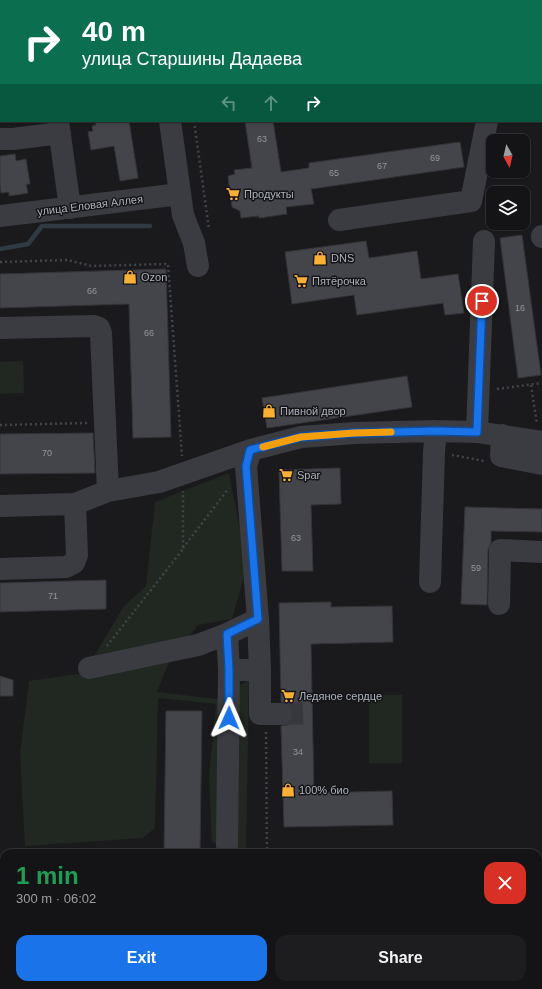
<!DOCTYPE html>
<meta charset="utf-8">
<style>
:root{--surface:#141416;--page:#1d1d1f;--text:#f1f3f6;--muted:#9d9ea1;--line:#333335;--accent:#1a73e8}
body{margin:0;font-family:Helvetica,sans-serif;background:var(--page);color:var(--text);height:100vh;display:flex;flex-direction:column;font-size:15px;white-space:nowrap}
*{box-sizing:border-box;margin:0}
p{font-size:13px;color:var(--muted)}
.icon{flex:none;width:22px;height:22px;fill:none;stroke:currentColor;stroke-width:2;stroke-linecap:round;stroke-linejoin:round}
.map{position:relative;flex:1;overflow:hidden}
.drawer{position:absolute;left:0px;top:849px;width:542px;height:140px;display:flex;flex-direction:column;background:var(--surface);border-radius:12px 12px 0 0;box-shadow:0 1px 3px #0004,0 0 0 1px var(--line)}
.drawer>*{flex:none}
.hud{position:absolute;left:0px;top:0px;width:542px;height:122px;box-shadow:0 1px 3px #0004,0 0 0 1px var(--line);background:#0b6e4f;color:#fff;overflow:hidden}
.needle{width:26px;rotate:172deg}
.fabs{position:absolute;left:486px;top:134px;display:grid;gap:8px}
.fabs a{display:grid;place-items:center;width:44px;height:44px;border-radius:8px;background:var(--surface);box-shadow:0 1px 3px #0004,0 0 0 1px var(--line);font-size:20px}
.pin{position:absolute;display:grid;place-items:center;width:34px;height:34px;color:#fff;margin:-17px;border:2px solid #fff;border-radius:50%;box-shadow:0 1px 4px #0007}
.me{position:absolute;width:44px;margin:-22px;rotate:1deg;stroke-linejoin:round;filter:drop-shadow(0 0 3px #0008)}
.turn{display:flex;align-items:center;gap:14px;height:84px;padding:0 16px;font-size:18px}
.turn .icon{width:52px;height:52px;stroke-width:2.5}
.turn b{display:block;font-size:28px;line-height:34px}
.lanes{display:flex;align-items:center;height:38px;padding:0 16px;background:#0003;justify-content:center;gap:20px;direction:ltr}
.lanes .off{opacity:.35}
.round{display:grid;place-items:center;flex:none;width:42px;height:42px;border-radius:12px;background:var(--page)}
.headline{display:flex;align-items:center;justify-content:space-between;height:68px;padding:0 16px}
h1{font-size:24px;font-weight:700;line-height:30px;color:#1e9e55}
.cta{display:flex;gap:8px;margin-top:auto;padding:8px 16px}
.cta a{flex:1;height:46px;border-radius:12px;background:var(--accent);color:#fff;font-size:16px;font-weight:700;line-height:46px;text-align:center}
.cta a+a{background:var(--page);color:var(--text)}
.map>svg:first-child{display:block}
.green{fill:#202821}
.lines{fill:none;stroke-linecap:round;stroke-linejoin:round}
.stream{stroke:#2f3a42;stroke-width:4.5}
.building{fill:#44454a;stroke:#343439}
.minor-tunnel{stroke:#37383d;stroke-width:22;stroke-dasharray:22 11;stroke-linecap:butt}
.path{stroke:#414449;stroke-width:2.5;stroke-dasharray:2 3;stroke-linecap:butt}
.minor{stroke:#3b3c42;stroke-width:22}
.route-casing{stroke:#114b97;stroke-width:10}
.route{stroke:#1a73e8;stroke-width:7}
.slow{stroke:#f59e0b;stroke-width:7}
.labels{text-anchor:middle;stroke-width:3;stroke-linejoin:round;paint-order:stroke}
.number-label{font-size:9px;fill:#9297a0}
.poi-label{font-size:11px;fill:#acb2bd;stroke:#151518;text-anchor:start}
.street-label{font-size:11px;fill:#acb2bd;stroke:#151518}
</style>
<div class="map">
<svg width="542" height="989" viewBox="0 0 542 989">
<rect width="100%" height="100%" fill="#1a1a1d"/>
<!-- green -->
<path class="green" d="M 23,361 L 24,393 L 0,394 L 0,362 Z
M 229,473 L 247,566 L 232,619 L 198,625 L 169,662 L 157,692 L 216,699 L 249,680 L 246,853 L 238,853 L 212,842 L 209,777 L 216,704 L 158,698 L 155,828 L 143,838 L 25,846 L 20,753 L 29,681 L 84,673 L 124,606 L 146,586 L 155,502 Z
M 369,695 L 402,695 L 402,763 L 369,763 Z"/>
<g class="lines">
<!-- stream -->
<path class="stream" d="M 0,249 L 28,244 L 42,226 L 150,226"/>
</g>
<!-- building -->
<path class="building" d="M 95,121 L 129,121 L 138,178 L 120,181 L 114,146 L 91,150 L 88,132 L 93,131 L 92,126 L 96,125 Z
M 245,121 L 273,121 L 281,172 L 309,168 L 309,163 L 460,142 L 464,167 L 311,189 L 314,204 L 286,207 L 287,214 L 259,218 L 259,216 L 241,218 L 240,211 L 232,207 L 228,176 L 235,174 L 234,170 L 252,168 Z
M 15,154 L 16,161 L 26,159 L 30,184 L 26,184 L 28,193 L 9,196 L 9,192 L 1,193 L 0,185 L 0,156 Z
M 522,235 L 541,375 L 518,378 L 500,238 Z
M 366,241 L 369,258 L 417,251 L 421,279 L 458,274 L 464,313 L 445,315 L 443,303 L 357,315 L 354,295 L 292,304 L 285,252 Z
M 166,269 L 171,437 L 133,438 L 129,304 L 0,308 L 0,274 Z
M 407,376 L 412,407 L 267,428 L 262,398 Z
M 93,433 L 95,473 L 0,474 L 0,434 Z
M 340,468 L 341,504 L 311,505 L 313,571 L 282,571 L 279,470 Z
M 465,507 L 542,509 L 542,532 L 491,531 L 491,542 L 488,550 L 487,605 L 461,604 Z
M 106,580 L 106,609 L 0,612 L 0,583 Z
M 331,602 L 331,607 L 392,606 L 393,642 L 311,644 L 314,793 L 392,791 L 393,825 L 284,827 L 281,726 L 287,725 L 292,721 L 293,714 L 292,708 L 288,703 L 281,702 L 279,603 Z
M 0,676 L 13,680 L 13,696 L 0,696 Z
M 166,711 L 202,711 L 200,852 L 164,852 Z"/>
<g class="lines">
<!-- minor-tunnel -->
<path class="minor-tunnel" d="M 281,714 L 312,713"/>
<!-- path -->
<path class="path" d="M 194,121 L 209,229
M 0,262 L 68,260 L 91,266 L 168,264 L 182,456
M 531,385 L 537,424
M 497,389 L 542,383
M 0,425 L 87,423
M 452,455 L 484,461
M 183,548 L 229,488
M 107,646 L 183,549 L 183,491
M 266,732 L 267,853"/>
<!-- minor -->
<path class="minor" d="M 149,0 L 149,1
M 88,1 L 94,0
M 521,1 L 521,0
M 0,18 L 1,18
M 541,52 L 542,52
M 58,121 L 70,208
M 170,121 L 183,215 L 194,243 L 198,266
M 0,139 L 13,139 L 60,133
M 0,216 L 180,194
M 339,220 L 471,201 L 487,121
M 542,236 L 542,237
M 0,328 L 94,326 L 99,328 L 101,333 L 108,491
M 477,432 L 484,241
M 502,435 L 501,456 L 542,464
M 0,506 L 75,504 L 108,491 L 159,482 L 251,450 L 301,437 L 354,433 L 436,431 L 477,432 L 542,442
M 0,569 L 66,567 L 74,563 L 77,555 L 75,504
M 430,582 L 434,452 L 436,431
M 499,604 L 500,550 L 542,552
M 258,619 L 260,670
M 227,634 L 229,670 L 227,845
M 89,668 L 198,645 L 227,634 L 258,619 L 246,466 L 251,450
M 229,670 L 260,670 L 260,714 L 281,714
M 471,989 L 471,985"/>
</g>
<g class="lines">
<!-- route casing -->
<g class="route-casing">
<path id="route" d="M 229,718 L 229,670 L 227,634 L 258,619 L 246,466 L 250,450 L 301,437 L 354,433 L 436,431 L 477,432 L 482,301"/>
</g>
<!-- route -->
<use href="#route" class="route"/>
<!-- slow -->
<path class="slow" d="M 263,447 L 301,437 L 354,433 L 391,432"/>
</g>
<!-- icons -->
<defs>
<g id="supermarket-bare" transform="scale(1.08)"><path d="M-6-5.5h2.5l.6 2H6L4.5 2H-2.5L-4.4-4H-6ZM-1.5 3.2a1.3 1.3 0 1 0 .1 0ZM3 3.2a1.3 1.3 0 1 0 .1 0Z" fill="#fab035" stroke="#151518" stroke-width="2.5" paint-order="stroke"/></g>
<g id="shop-bare" transform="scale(1.08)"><path d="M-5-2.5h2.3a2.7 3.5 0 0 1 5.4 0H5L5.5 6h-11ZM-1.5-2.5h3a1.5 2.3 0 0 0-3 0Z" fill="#fab035" stroke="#151518" stroke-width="2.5" paint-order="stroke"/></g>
</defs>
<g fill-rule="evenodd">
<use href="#supermarket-bare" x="233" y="194"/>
<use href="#shop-bare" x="320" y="258"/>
<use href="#shop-bare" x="130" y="277"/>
<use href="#supermarket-bare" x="301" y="281"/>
<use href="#shop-bare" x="269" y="411"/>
<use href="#supermarket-bare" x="286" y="475"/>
<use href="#supermarket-bare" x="288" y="696"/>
<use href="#shop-bare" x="288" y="790"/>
</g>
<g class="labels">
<!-- number labels -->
<g class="number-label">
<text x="262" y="142">63</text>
<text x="435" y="161">69</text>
<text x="382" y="169">67</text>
<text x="334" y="176">65</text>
<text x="92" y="294">66</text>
<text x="520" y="311">16</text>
<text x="149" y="336">66</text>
<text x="47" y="456">70</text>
<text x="296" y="541">63</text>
<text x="476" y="571">59</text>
<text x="53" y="599">71</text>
<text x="298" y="755">34</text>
</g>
<!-- poi labels -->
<g class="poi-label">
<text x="244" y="198">Продукты</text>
<text x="331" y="262">DNS</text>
<text x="141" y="281">Ozon</text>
<text x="312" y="285">Пятёрочка</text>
<text x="280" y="415">Пивной двор</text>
<text x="297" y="479">Spar</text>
<text x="299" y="700">Ледяное сердце</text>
<text x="299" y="794">100% био</text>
</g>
<!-- street labels -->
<g class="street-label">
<text transform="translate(90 205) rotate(-7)" y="4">улица Еловая Аллея</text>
</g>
</g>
</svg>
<div class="fabs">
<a><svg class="needle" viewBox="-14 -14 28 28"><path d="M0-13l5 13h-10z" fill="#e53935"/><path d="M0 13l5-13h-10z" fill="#9d9ea1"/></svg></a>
<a><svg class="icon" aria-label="layers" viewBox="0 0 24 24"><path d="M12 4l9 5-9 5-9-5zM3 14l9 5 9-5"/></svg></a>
</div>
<div class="pin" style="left:482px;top:301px;background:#d93025"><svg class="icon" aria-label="arrive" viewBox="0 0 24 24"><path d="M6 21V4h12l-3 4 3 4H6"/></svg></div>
<svg class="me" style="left:229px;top:718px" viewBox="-20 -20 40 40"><path d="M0-17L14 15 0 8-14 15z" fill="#1a73e8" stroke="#fff" stroke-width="4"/></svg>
<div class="hud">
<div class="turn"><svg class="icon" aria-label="right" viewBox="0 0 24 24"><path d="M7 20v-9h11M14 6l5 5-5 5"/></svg><div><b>40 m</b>улица Старшины Дадаева</div></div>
<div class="lanes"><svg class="icon off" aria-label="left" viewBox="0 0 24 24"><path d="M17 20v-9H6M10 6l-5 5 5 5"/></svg><svg class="icon off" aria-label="ahead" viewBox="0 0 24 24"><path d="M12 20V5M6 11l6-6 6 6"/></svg><svg class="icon" aria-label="right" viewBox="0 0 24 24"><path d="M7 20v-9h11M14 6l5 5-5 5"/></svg></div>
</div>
<section class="drawer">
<div class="headline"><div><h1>1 min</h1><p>300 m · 06:02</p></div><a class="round" style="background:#d93025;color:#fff"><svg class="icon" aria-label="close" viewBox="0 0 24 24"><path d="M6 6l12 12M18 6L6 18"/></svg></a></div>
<div class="cta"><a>Exit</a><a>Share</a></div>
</section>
</div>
